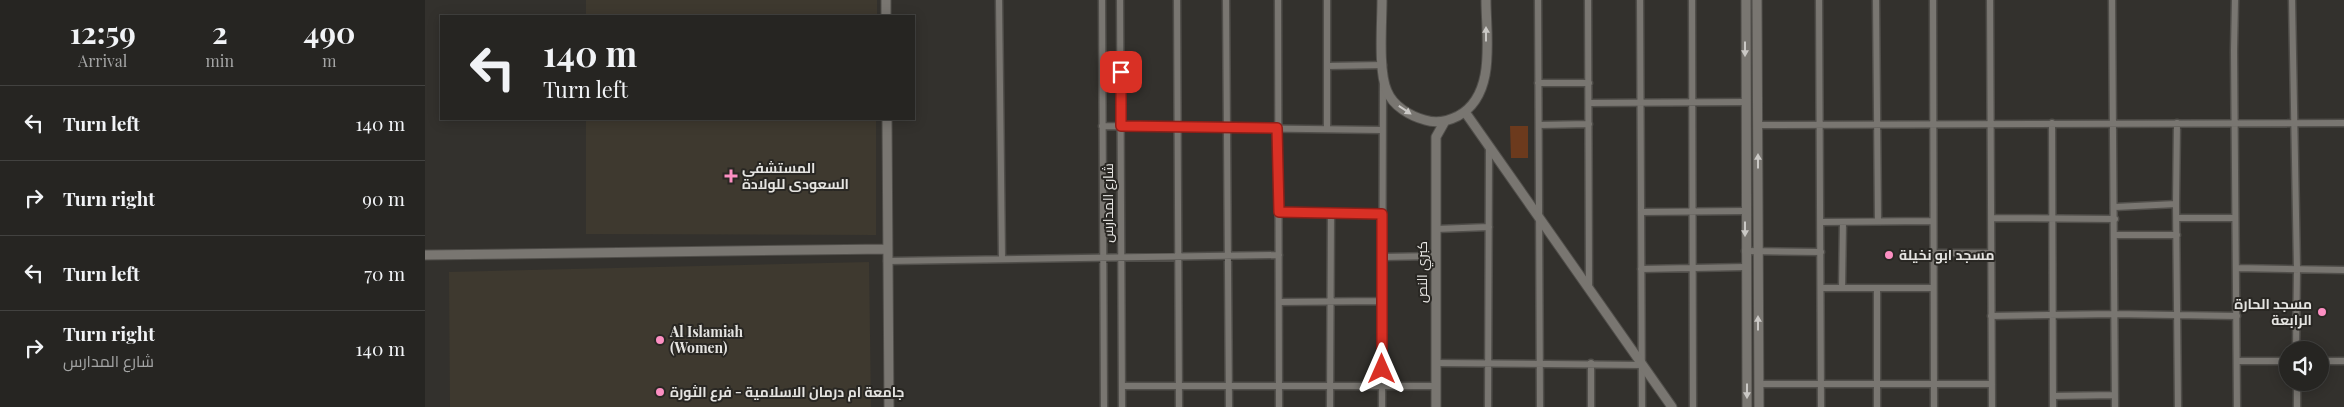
<!DOCTYPE html>
<meta charset="utf-8">
<style>
:root{--surface:#262522;--page:#2e2d2a;--text:#f1f3f6;--muted:#a4a5a5;--line:#424240}
body{margin:0;font-family:"Playfair Display",Cairo,serif;background:var(--page);color:var(--text);height:100vh;display:flex;flex-direction:column;font-size:19px;white-space:nowrap}
*{box-sizing:border-box;margin:0}
p{font-size:16px;color:var(--muted)}
.icon{flex:none;width:28px;height:28px;fill:none;stroke:currentColor;stroke-width:2;stroke-linecap:round;stroke-linejoin:round}
.map{position:relative;flex:1;overflow:hidden}
.sheet{display:flex;flex-direction:column;background:var(--surface);width:425px}
.sheet>*{flex:none}
.banner{position:absolute;left:15px;top:15px;width:475px;height:105px;border-radius:0px;box-shadow:0 2px 12px #0003,0 0 0 1px var(--line);background:#262522;color:var(--text);overflow:hidden}
.fabs{position:absolute;left:1854px;top:341px;display:grid;gap:10px}
.fabs a{display:grid;place-items:center;width:50px;height:50px;border-radius:50%;background:var(--surface);box-shadow:0 2px 12px #0003,0 0 0 1px var(--line);font-size:25px}
.pin{position:absolute;display:grid;place-items:center;width:42px;height:42px;color:#fff;margin:-21px;border-radius:10px;box-shadow:0 2px 8px #0006}
.me{position:absolute;width:55px;margin:-28px;rotate:0deg;stroke-linejoin:round;filter:drop-shadow(0 0 4px #0008)}
.turn{display:flex;align-items:center;gap:18px;height:105px;padding:0 20px;font-size:22px}
.turn .icon{width:65px;height:65px;stroke-width:2.5}
.turn b{display:block;font-size:35px;line-height:42px}
.eta{display:flex;justify-content:space-evenly;align-items:center;height:85px;text-align:center}
.eta b{font-size:30px;font-weight:700;line-height:35px}
ul{padding:0;list-style:none}
li{display:flex;align-items:center;gap:15px;height:75px;padding:0 20px;border-top:1px solid var(--line)}
li div{flex:1}
li b{display:block;font-size:19px}
li em{font-style:normal}
main{display:flex;flex:1;min-height:0}
.map>svg:first-child{display:block}
.built{fill:#3e392f}
.green{fill:#6c3a1d}
.lines{fill:none;stroke-linecap:round;stroke-linejoin:round}
.street-casing{stroke:#504e4a;stroke-width:9}
.secondary-casing{stroke:#504e4a;stroke-width:11}
.street{stroke:#797671;stroke-width:6}
.secondary{stroke:#797671;stroke-width:9}
.oneway{fill:#cac8c5}
.route-casing{stroke:#8d1f18;stroke-width:12}
.route{stroke:#d93025;stroke-width:9}
.poi-dot{fill:#fc8fc2;stroke:#292723;stroke-width:2}
.labels{text-anchor:middle;stroke-width:4;stroke-linejoin:round;paint-order:stroke}
.poi-label{font-size:14px;font-weight:bold;fill:#e5e4e1;stroke:#292723;text-anchor:start}
.street-label{font-size:14px;fill:#e5e4e1;stroke:#292723}
</style>
<main>
<section class="sheet">
<div class="eta">
<div><b>12:59</b><p>Arrival</p></div>
<div><b>2</b><p>min</p></div>
<div><b>490</b><p>m</p></div>
</div>
<ul>
<li><svg class="icon" aria-label="left" viewBox="0 0 24 24"><path d="M17 20v-9H6M10 6l-5 5 5 5"/></svg><div><b>Turn left</b></div><em>140 m</em></li>
<li><svg class="icon" aria-label="right" viewBox="0 0 24 24"><path d="M7 20v-9h11M14 6l5 5-5 5"/></svg><div><b>Turn right</b></div><em>90 m</em></li>
<li><svg class="icon" aria-label="left" viewBox="0 0 24 24"><path d="M17 20v-9H6M10 6l-5 5 5 5"/></svg><div><b>Turn left</b></div><em>70 m</em></li>
<li><svg class="icon" aria-label="right" viewBox="0 0 24 24"><path d="M7 20v-9h11M14 6l5 5-5 5"/></svg><div><b>Turn right</b><p>شارع المدارس</p></div><em>140 m</em></li>
</ul>
</section>
<div class="map">
<svg width="1919" height="407" viewBox="0 0 1919 407">
<rect width="100%" height="100%" fill="#33312d"/>
<!-- built -->
<path class="built" d="M 161,0 L 452,0 L 452,16 L 161,16 Z
M 161,119 L 451,119 L 451,235 L 161,234 Z
M 444,262 L 446,407 L 25,407 L 24,272 Z"/>
<!-- green -->
<path class="green" d="M 1085,126 L 1103,126 L 1103,158 L 1086,158 Z"/>
<g class="lines">
<!-- street casing -->
<g class="street-casing">
<path id="street" d="M 574,0 L 577,259
M 677,0 L 679,407
M 695,0 L 697,407
M 752,0 L 754,407
M 801,0 L 804,407
M 853,0 L 854,407
M 1113,0 L 1115,407
M 1163,0 L 1164,286
M 1215,0 L 1217,407
M 1267,0 L 1268,407
M 1394,0 L 1396,407
M 1451,0 L 1453,221
M 1508,0 L 1509,407
M 1565,0 L 1567,407
M 1687,0 L 1690,407
M 1810,0 L 1809,51 L 1812,407
M 1867,0 L 1872,268 L 1871,350
M 902,66 L 958,65
M 1113,83 L 1164,83
M 1164,103 L 1320,102
M 1627,123 L 1628,407
M 1752,123 L 1751,204 L 1753,407
M 1114,125 L 1164,124
M 1333,125 L 1919,123
M 677,126 L 957,130
M 902,129 L 902,0
M 1690,207 L 1751,204
M 854,212 L 957,214
M 1216,212 L 1320,211
M 1566,218 L 1690,219
M 1752,218 L 1809,218
M 1396,222 L 1508,221
M 1011,229 L 1064,227
M 1690,235 L 1752,235
M 1320,251 L 1396,252
M 1508,253 L 1566,253
M 957,257 L 1011,256
M 462,261 L 854,255
M 1811,268 L 1919,270
M 1216,269 L 1320,267
M 1396,288 L 1508,288
M 1417,288 L 1418,222
M 1452,288 L 1452,407
M 854,302 L 956,301
M 1566,316 L 1689,314 L 1812,316
M 1812,361 L 1862,361
M 1895,361 L 1919,361
M 1011,363 L 1217,365
M 1872,382 L 1872,407
M 1334,384 L 1567,384
M 697,386 L 1011,386
M 1628,396 L 1690,395
M 905,407 L 906,213
M 957,407 L 958,84
M 1063,407 L 1064,147
M 1166,407 L 1166,363"/>
</g>
<!-- secondary casing -->
<g class="secondary-casing">
<path id="secondary" d="M 461,0 L 461,16
M 957,0 C 957,24 953,71 962,91 C 968,106 985,116 1000,120 C 1012,124 1023,121 1033,116 C 1072,95 1061,37 1061,0
M 1321,0 L 1322,407
M 1332,0 L 1334,407
M 1040,112 L 1247,407
M 462,119 L 464,407
M 0,255 L 462,249
M 1011,407 L 1011,137 L 1020,121"/>
</g>
<!-- street -->
<use href="#street" class="street"/>
<!-- secondary -->
<use href="#secondary" class="secondary"/>
</g>
<!-- one-way arrows -->
<defs><path id="oneway-solid" d="M-6-.8H1V-3.2L6.5 0L1 3.2V.8H-6Z" transform="scale(1.25)"/></defs>
<g class="oneway">
<use href="#oneway-solid" transform="translate(1061 34) rotate(-90)"/>
<use href="#oneway-solid" transform="translate(1320 49) rotate(90)"/>
<use href="#oneway-solid" transform="translate(980 110) rotate(34)"/>
<use href="#oneway-solid" transform="translate(1333 161) rotate(-90)"/>
<use href="#oneway-solid" transform="translate(1320 229) rotate(90)"/>
<use href="#oneway-solid" transform="translate(1333 323) rotate(-90)"/>
<use href="#oneway-solid" transform="translate(1322 391) rotate(90)"/>
</g>
<g class="lines">
<!-- route casing -->
<g class="route-casing">
<path id="route" d="M 696,72 L 696,126 L 852,128 L 854,212 L 957,214 L 957,369"/>
</g>
<!-- route -->
<use href="#route" class="route"/>
</g>
<!-- markers -->
<g class="poi-dot">
<path d="M303.5 168.5h5v5h5v5h-5v5h-5v-5h-5v-5h5z"/>
<circle cx="1464" cy="255" r="5"/>
<circle cx="1897" cy="312" r="5"/>
<circle cx="235" cy="340" r="5"/>
<circle cx="235" cy="392" r="5"/>
</g>
<g class="labels">
<!-- poi labels -->
<g class="poi-label">
<text x="317" y="173">المستشفى<tspan x="317" dy="16">السعودى للولادة</tspan></text>
<text x="1474" y="260">مسجد ابو نخيلة</text>
<text x="1887" y="309" text-anchor="end">مسجد الحارة<tspan x="1887" dy="16">الرابعة</tspan></text>
<text x="245" y="337">Al Islamiah<tspan x="245" dy="16">(Women)</tspan></text>
<text x="245" y="397">جامعة ام درمان الاسلامية - فرع الثورة</text>
</g>
<!-- street labels -->
<g class="street-label">
<text transform="translate(683 203) rotate(-90)" y="5">شارع المدارس</text>
<text transform="translate(997 272) rotate(-90)" y="5">كبري النص</text>
</g>
</g>
</svg>
<div class="fabs">
<a><svg class="icon" aria-label="sound" viewBox="0 0 24 24"><path d="M4 9h4l5-4v14l-5-4H4zM17 9q2 3 0 6"/></svg></a>
</div>
<div class="pin" style="left:696px;top:72px;background:#d93025"><svg class="icon" aria-label="arrive" viewBox="0 0 24 24"><path d="M6 21V4h12l-3 4 3 4H6"/></svg></div>
<svg class="me" style="left:957px;top:369px" viewBox="-20 -20 40 40"><path d="M0-17L14 15 0 8-14 15z" fill="#d93025" stroke="#fff" stroke-width="4"/></svg>
<div class="banner">
<div class="turn"><svg class="icon" aria-label="left" viewBox="0 0 24 24"><path d="M17 20v-9H6M10 6l-5 5 5 5"/></svg><div><b>140 m</b>Turn left</div></div>
</div>
</div>
</main>
